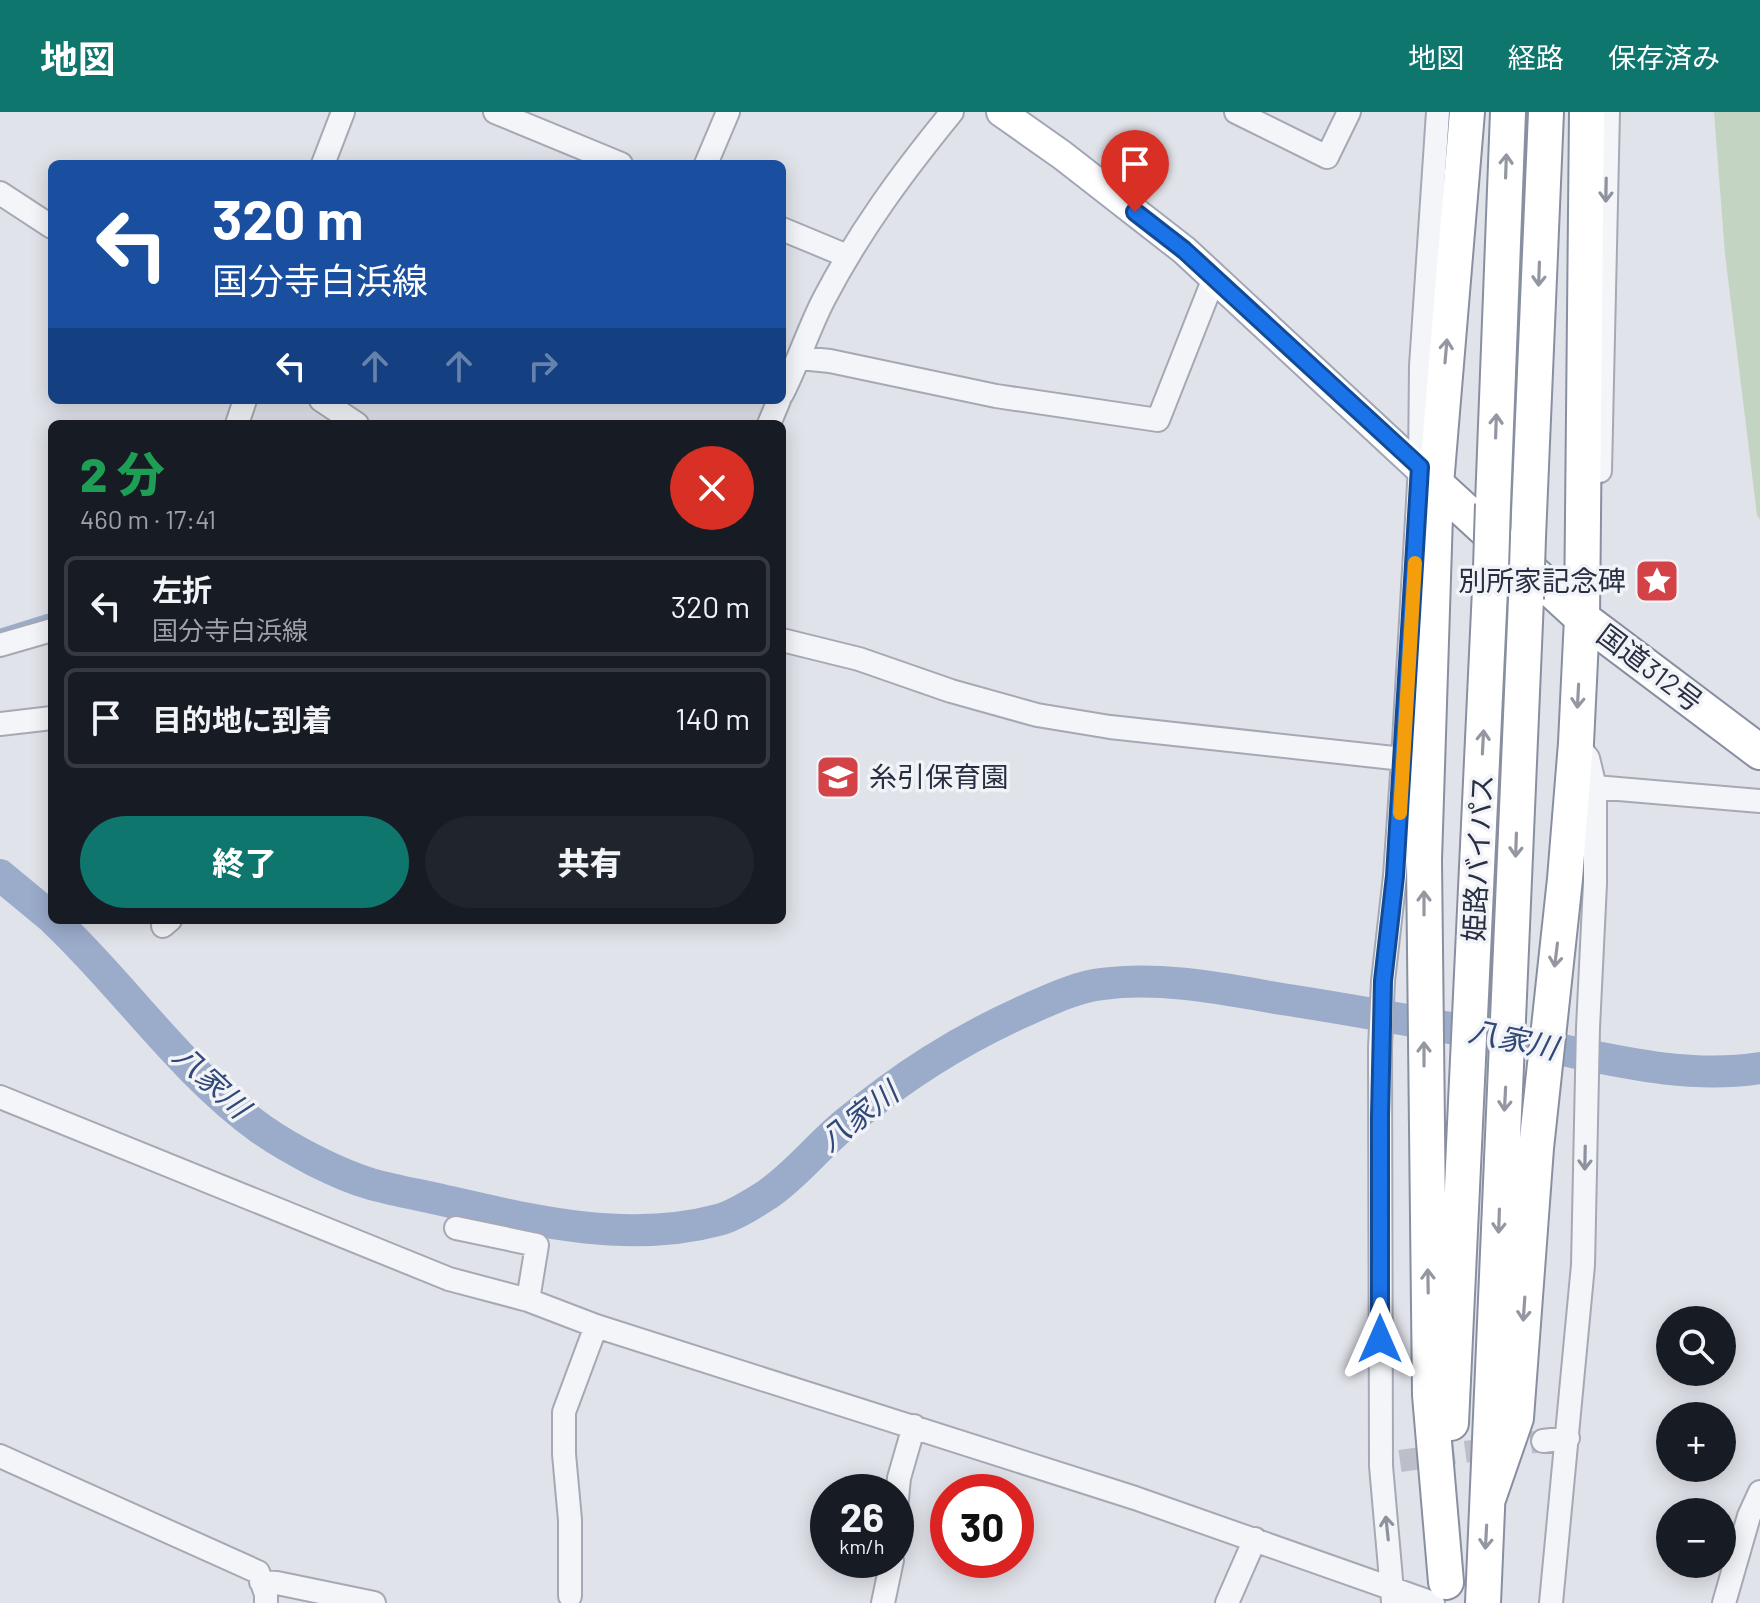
<!DOCTYPE html>
<html lang="ja">
<meta charset="utf-8">
<style>
:root{--surface:#171b24;--page:#20242c;--text:#f1f3f6;--muted:#9ea1a6;--line:#363941;--accent:#0f766e}
body{margin:0;font-family:Barlow,"Noto Sans JP",sans-serif;background:var(--page);color:var(--text);height:100vh;display:flex;flex-direction:column;font-size:30px;white-space:nowrap}
*{box-sizing:border-box;margin:0}
p{font-size:26px;color:var(--muted)}
.icon{flex:none;width:44px;height:44px;fill:none;stroke:currentColor;stroke-width:2;stroke-linecap:round;stroke-linejoin:round}
.map{position:relative;flex:1;overflow:hidden}
.panel{position:absolute;left:48px;top:308px;width:738px;height:504px;display:flex;flex-direction:column;background:var(--surface);border-radius:12px;box-shadow:0 4px 20px #0003}
.panel>*{flex:none}
.guide{position:absolute;left:48px;top:48px;width:738px;height:244px;border-radius:12px;box-shadow:0 4px 20px #0003;background:#1a4fa0;color:#fff;overflow:hidden}
.buttons{position:absolute;left:1656px;top:1194px;display:grid;gap:16px}
.buttons a{display:grid;place-items:center;width:80px;height:80px;border-radius:50%;background:var(--surface);box-shadow:0 4px 20px #0003;font-size:40px}
.speed{position:absolute;left:810px;top:1362px;display:flex;gap:16px;font-size:40px;font-weight:700;text-align:center}
.speed>*{display:grid;place-content:center;width:104px;height:104px;border-radius:50%;background:var(--surface);box-shadow:0 4px 20px #0003;line-height:1}
.speed small{font-size:20px;font-weight:400}
.speed .limit{border:12px solid #d22;background:#fff;color:#111}
.pin{position:absolute;display:grid;place-items:center;width:68px;height:68px;color:#fff;margin:-82px -34px;border-radius:50% 50% 50% 0;rotate:-45deg;box-shadow:0 0 8px #0007}
.pin .icon{rotate:45deg}
.me{position:absolute;width:88px;margin:-44px;rotate:0deg;stroke-linejoin:round;filter:drop-shadow(0 0 6px #0008)}
.turn{display:flex;align-items:center;gap:28px;height:168px;padding:0 32px;font-size:36px}
.turn .icon{width:104px;height:104px;stroke-width:2.5}
.turn b{display:block;font-size:56px;line-height:68px}
.lanes{display:flex;align-items:center;height:76px;padding:0 32px;background:#0003;justify-content:center;gap:40px;direction:ltr}
.lanes .off{opacity:.35}
.round{display:grid;place-items:center;flex:none;width:84px;height:84px;border-radius:42px;background:var(--page)}
.headline{display:flex;align-items:center;justify-content:space-between;height:136px;padding:0 32px}
h1{font-size:48px;font-weight:800;line-height:60px;color:#1e9e55}
.primary-button{display:flex;gap:16px;margin-top:auto;padding:16px 32px}
.primary-button a{flex:1;height:92px;border-radius:48px;background:var(--accent);color:#fff;font-size:32px;font-weight:800;line-height:92px;text-align:center}
.primary-button a+a{background:var(--page);color:var(--text)}
ul{padding:0;list-style:none}
li{display:flex;align-items:center;gap:24px;height:100px;margin:0 16px 12px;padding:0 16px;border:4px solid var(--line);border-radius:12px}
li div{flex:1}
li b{display:block;font-size:30px}
li em{font-style:normal}
header{display:flex;align-items:center;gap:48px;box-sizing:border-box;height:112px;padding:0 40px;background:var(--accent);color:#fff}
header strong{font-size:38px}
nav{display:flex;gap:44px;margin-inline-start:auto;font-size:28px}
.map>svg:first-child{display:block}
.green{fill:#c4d4c2}
.lines{fill:none;stroke-linecap:round;stroke-linejoin:round}
.stream{stroke:#9baccb;stroke-width:5}
.river{stroke:#9baccb;stroke-width:32}
.minor-tunnel{stroke:#bcbfc9;stroke-width:22;stroke-dasharray:22 11;stroke-linecap:butt}
.minor-casing{stroke:#a6a9b5;stroke-width:26}
.major-casing{stroke:#a0a6b6;stroke-width:32}
.highway-casing{stroke:#888fa1;stroke-width:38}
.minor{stroke:#f4f5f8;stroke-width:22}
.major{stroke:#fff;stroke-width:28}
.highway{stroke:#fff;stroke-width:34}
.highway-bridge-casing{stroke:#888fa1;stroke-width:38;stroke-linecap:butt}
.highway-bridge{stroke:#fff;stroke-width:34}
.oneway{stroke:#9497a1}
.oneway2{stroke:#8e929e}
.route-casing{stroke:#114b97;stroke-width:20}
.route{stroke:#1a73e8;stroke-width:14}
.slow{stroke:#f59e0b;stroke-width:14}
.labels{text-anchor:middle;stroke-width:7;stroke-linejoin:round;paint-order:stroke}
.poi-label{font-size:28px;fill:#282f43;stroke:#f1f3f7;text-anchor:end}
.street-label{font-size:28px;fill:#282f43;stroke:#f1f3f7}
.water-label{font-size:30px;font-style:italic;fill:#314878;stroke:#f1f3f7}
</style>
<header>
<strong>地図</strong>
<nav><a>地図</a><a>経路</a><a>保存済み</a></nav>
</header>
<div class="map">
<svg width="1760" height="1491" viewBox="0 0 1760 1491">
<rect width="100%" height="100%" fill="#e1e3ea"/>
<!-- green -->
<path class="green" d="M 1714,0 L 1760,0 L 1760,408 L 1757,403 L 1725,142 Z"/>
<g class="lines">
<!-- stream -->
<path class="stream" d="M 0,519 L 52,503"/>
<!-- river -->
<path class="river" d="M 0,763 L 52,806
M 54,808 C 125,875 181,959 261,1017 C 291,1038 337,1062 371,1072 C 396,1079 421,1083 446,1089 C 533,1109 629,1132 718,1108 C 734,1104 754,1091 768,1082 C 797,1062 819,1033 846,1011 C 902,965 956,930 1022,900 C 1047,889 1075,875 1102,872 C 1162,864 1224,877 1282,887 C 1373,901 1463,918 1553,936 C 1621,950 1690,967 1760,956"/>
<!-- minor-tunnel -->
<path class="minor-tunnel" d="M 1400,1349 L 1543,1329"/>
<!-- minor casing -->
<g class="minor-casing">
<path id="minor" d="M 495,0 L 621,52
M 1236,0 L 1327,45 L 1349,0
M 323,52 L 343,0
M 706,52 L 728,0
M 0,81 L 52,115
M 782,117 L 847,144
M 800,246 L 830,249 L 996,284 L 1158,308 L 1214,166
M 782,282 C 798,251 808,218 824,187 C 860,118 903,60 952,0
M 321,288 L 357,312
M 237,312 L 245,288
M 769,312 L 779,288
M 1600,359 L 1608,0
M 782,528 L 859,547 L 951,579 L 1037,603 L 1110,615 L 1403,647
M 0,533 L 52,518
M 0,612 L 52,606
M 1595,675 L 1760,689
M 163,814 L 170,808
M 0,985 L 449,1167 L 528,1188 L 596,1214 L 1135,1386 L 1433,1491
M 456,1116 L 537,1133 L 528,1188
M 1543,1329 L 1568,1326
M 0,1344 L 258,1460 L 266,1482 L 266,1491
M 896,1397 L 899,1366 L 914,1314
M 261,1470 L 277,1471 L 374,1491
M 570,1484 L 570,1408 L 564,1342 L 564,1300 L 596,1214
M 1393,1490 L 1381,1354 L 1380,936 L 1383,869 L 1395,764 L 1403,647 L 1420,355 L 1421,254 L 1438,0
M 883,1491 L 892,1448
M 1227,1491 L 1255,1427
M 1551,1491 L 1583,1153 L 1588,916 L 1595,772 L 1595,675 L 1588,646 L 1576,631
M 1724,1491 L 1749,1404 L 1760,1380"/>
</g>
<!-- major casing -->
<g class="major-casing">
<path id="major" d="M 1001,0 L 1062,43 L 1184,138 L 1436,372"/>
</g>
<!-- highway casing -->
<g class="highway-casing">
<path id="highway" d="M 1436,372 L 1582,506 L 1760,640
M 1493,392 L 1508,0
M 1528,425 L 1546,0
M 1451,1311 L 1491,456
M 1488,1387 L 1516,1306 L 1536,1036 L 1565,767 L 1576,631 L 1582,506 L 1587,0
M 1446,1470 L 1430,1283 L 1424,748 L 1436,372 L 1467,0
M 1483,1491 L 1526,487"/>
</g>
<!-- minor -->
<use href="#minor" class="minor"/>
<!-- major -->
<use href="#major" class="major"/>
<!-- highway -->
<use href="#highway" class="highway"/>
<!-- highway-bridge casing -->
<g class="highway-bridge-casing">
<path id="highway-bridge" d="M 1491,456 L 1493,392
M 1526,487 L 1528,425"/>
</g>
<!-- highway-bridge -->
<use href="#highway-bridge" class="highway-bridge"/>
</g>
<!-- one-way arrows -->
<defs><path id="oneway-shaft" d="M-6 0H5M1.5-3L5.5 0L1.5 3" fill="none" stroke-width="1.6" stroke-linecap="round" stroke-linejoin="round" transform="scale(2)"/></defs>
<g class="oneway">
<use href="#oneway-shaft" transform="translate(1506 54) rotate(-88)"/>
<use href="#oneway-shaft" transform="translate(1539 162) rotate(92)"/>
<use href="#oneway-shaft" transform="translate(1446 239) rotate(-85)"/>
<use href="#oneway-shaft" transform="translate(1496 314) rotate(-88)"/>
<use href="#oneway-shaft" transform="translate(1578 584) rotate(93)"/>
<use href="#oneway-shaft" transform="translate(1483 630) rotate(-87)"/>
<use href="#oneway-shaft" transform="translate(1516 733) rotate(92)"/>
<use href="#oneway-shaft" transform="translate(1424 791) rotate(-90)"/>
<use href="#oneway-shaft" transform="translate(1556 843) rotate(97)"/>
<use href="#oneway-shaft" transform="translate(1424 942) rotate(-90)"/>
<use href="#oneway-shaft" transform="translate(1505 987) rotate(93)"/>
<use href="#oneway-shaft" transform="translate(1499 1109) rotate(92)"/>
<use href="#oneway-shaft" transform="translate(1428 1169) rotate(-91)"/>
<use href="#oneway-shaft" transform="translate(1524 1197) rotate(94)"/>
<use href="#oneway-shaft" transform="translate(1486 1425) rotate(93)"/>
</g>
<g class="oneway2">
<use href="#oneway-shaft" transform="translate(1606 78) rotate(91)"/>
<use href="#oneway-shaft" transform="translate(1585 1046) rotate(91)"/>
<use href="#oneway-shaft" transform="translate(1387 1416) rotate(-96)"/>
</g>
<g class="lines">
<!-- route casing -->
<g class="route-casing">
<path id="route" d="M 1135,100 L 1184,138 L 1420,355 L 1395,764 L 1383,869 L 1380,1004 L 1380,1227"/>
</g>
<!-- route -->
<use href="#route" class="route"/>
<!-- slow -->
<path class="slow" d="M 1400,701 L 1415,451"/>
</g>
<!-- icons -->
<defs>
<g id="sight-square" transform="scale(2.3)"><rect x="-9" y="-9" width="18" height="18" rx="4" fill="#d34246" stroke="#f1f3f7"/><path d="M0-6L1.8-2.2L6-1.7L2.9 1.2L3.7 5.4L0 3.3L-3.7 5.4L-2.9 1.2L-6-1.7L-1.8-2.2Z" fill="#fff"/></g>
<g id="school-square" transform="scale(2.3)"><rect x="-9" y="-9" width="18" height="18" rx="4" fill="#d34246" stroke="#f1f3f7"/><path d="M0-5L7-2L0 1L-7-2ZM-4 1L0 2.5L4 1V4Q0 6-4 4Z" fill="#fff"/></g>
</defs>
<g fill-rule="evenodd">
<use href="#sight-square" x="1657" y="469"/>
<use href="#school-square" x="838" y="665"/>
</g>
<g class="labels">
<!-- poi labels -->
<g class="poi-label">
<text x="1626" y="479">別所家記念碑</text>
<text x="869" y="675" text-anchor="start">糸引保育園</text>
</g>
<!-- street labels -->
<g class="street-label">
<text transform="translate(1650 556) rotate(37)" y="10">国道312号</text>
<text transform="translate(1478 746) rotate(-87)" y="10">姫路バイパス</text>
</g>
<!-- water labels -->
<g class="water-label">
<text transform="translate(1513 928) rotate(12)" y="10">八家川</text>
<text transform="translate(211 970) rotate(43)" y="10">八家川</text>
<text transform="translate(859 1005) rotate(-38)" y="10">八家川</text>
</g>
</g>
</svg>
<div class="buttons">
<a><svg class="icon" aria-label="search" viewBox="0 0 24 24"><circle cx="10" cy="10" r="6"/><path d="M15 15l6 6"/></svg></a>
<a>+</a>
<a>−</a>
</div>
<div class="speed"><div>26<small>km/h</small></div><div class="limit">30</div></div>
<div class="pin" style="left:1135px;top:100px;background:#d93025"><svg class="icon" aria-label="arrive" viewBox="0 0 24 24"><path d="M6 21V4h12l-3 4 3 4H6"/></svg></div>
<svg class="me" style="left:1380px;top:1227px" viewBox="-20 -20 40 40"><path d="M0-17L14 15 0 8-14 15z" fill="#1a73e8" stroke="#fff" stroke-width="4"/></svg>
<div class="guide">
<div class="turn"><svg class="icon" aria-label="left" viewBox="0 0 24 24"><path d="M17 20v-9H6M10 6l-5 5 5 5"/></svg><div><b>320 m</b>国分寺白浜線</div></div>
<div class="lanes"><svg class="icon" aria-label="left" viewBox="0 0 24 24"><path d="M17 20v-9H6M10 6l-5 5 5 5"/></svg><svg class="icon off" aria-label="ahead" viewBox="0 0 24 24"><path d="M12 20V5M6 11l6-6 6 6"/></svg><svg class="icon off" aria-label="ahead" viewBox="0 0 24 24"><path d="M12 20V5M6 11l6-6 6 6"/></svg><svg class="icon off" aria-label="right" viewBox="0 0 24 24"><path d="M7 20v-9h11M14 6l5 5-5 5"/></svg></div>
</div>
<section class="panel">
<div class="headline"><div><h1>2 分</h1><p>460 m · 17:41</p></div><a class="round" style="background:#d93025;color:#fff"><svg class="icon" aria-label="close" viewBox="0 0 24 24"><path d="M6 6l12 12M18 6L6 18"/></svg></a></div>
<ul>
<li><svg class="icon" aria-label="left" viewBox="0 0 24 24"><path d="M17 20v-9H6M10 6l-5 5 5 5"/></svg><div><b>左折</b><p>国分寺白浜線</p></div><em>320 m</em></li>
<li><svg class="icon" aria-label="arrive" viewBox="0 0 24 24"><path d="M6 21V4h12l-3 4 3 4H6"/></svg><div><b>目的地に到着</b></div><em>140 m</em></li>
</ul>
<div class="primary-button"><a>終了</a><a>共有</a></div>
</section>
</div>
